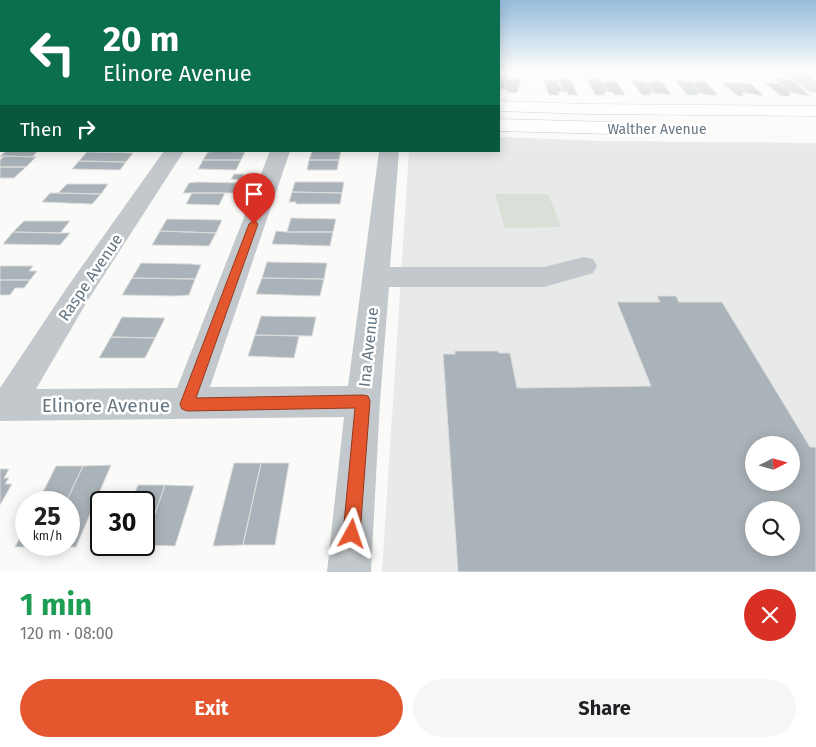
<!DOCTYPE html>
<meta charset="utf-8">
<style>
:root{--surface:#fff;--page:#f6f6f6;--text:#202124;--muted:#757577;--accent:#e4572e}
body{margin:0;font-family:"Fira Sans",sans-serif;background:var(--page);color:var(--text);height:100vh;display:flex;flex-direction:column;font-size:19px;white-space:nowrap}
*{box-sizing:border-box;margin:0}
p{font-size:16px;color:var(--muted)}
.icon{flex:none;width:28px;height:28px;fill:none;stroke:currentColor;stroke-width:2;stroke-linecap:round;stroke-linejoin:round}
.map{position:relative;height:572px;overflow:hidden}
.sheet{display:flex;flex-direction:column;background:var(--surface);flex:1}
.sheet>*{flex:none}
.guide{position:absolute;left:0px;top:0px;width:500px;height:152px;box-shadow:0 2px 12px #0003;background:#0b6e4f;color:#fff;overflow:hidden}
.needle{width:32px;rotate:84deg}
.buttons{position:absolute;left:745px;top:436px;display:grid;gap:10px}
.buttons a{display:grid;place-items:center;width:55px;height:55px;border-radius:50%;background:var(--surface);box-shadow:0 2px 12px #0003;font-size:25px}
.speed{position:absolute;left:15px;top:491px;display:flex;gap:10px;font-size:25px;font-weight:700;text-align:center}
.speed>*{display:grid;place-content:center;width:65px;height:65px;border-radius:50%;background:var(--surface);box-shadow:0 2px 12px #0003;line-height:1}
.speed small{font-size:12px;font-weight:400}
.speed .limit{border:2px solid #111;border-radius:8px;background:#fff;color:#111}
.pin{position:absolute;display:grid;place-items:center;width:42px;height:42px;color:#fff;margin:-51px -21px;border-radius:50% 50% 50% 0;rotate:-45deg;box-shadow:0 0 5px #0007}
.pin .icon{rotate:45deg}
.me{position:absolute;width:55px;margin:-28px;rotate:5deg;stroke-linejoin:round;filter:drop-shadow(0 0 4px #0008)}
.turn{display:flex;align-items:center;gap:18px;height:105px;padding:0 20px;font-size:22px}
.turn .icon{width:65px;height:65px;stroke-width:2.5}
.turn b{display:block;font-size:35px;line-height:42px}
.then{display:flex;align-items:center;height:48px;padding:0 20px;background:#0003;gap:10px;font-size:19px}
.round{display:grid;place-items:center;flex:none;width:52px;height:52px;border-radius:26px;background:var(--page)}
.head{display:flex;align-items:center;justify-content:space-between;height:85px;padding:0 20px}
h1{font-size:30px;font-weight:700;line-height:38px;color:#1e9e55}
.cta{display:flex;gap:10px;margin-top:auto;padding:10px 20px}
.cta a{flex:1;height:58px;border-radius:30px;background:var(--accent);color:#fff;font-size:20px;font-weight:700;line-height:58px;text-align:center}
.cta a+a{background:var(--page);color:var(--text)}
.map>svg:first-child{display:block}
.built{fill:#e8e9e9;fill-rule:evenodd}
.green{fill:#dadfd7}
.building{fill:#aab3b9;stroke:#dcdcda;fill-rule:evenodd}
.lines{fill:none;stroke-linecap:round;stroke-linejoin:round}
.major-casing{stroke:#b5babe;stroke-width:1}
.minor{fill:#c3c8cc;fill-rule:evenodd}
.major{fill:#fff;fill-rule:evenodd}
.route{fill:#e4572e;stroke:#94391e}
.labels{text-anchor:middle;stroke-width:5;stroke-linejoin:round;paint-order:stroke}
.far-street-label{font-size:14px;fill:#657683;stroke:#fff}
.street-label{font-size:16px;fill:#657683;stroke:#fff}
.near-street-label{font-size:19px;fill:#657683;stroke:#fff}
</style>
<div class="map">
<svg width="816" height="572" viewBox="0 0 816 572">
<rect width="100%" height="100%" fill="#fafaf8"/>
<!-- built -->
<path class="built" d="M 499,137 L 600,141 L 816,143 L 816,572 L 382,572 L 409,151 L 499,151 ZM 754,445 L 791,445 L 791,482 L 754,482 ZM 754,510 L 791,510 L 791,548 L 754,548 Z"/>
<!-- green -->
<path class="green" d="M 495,194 L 548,194 L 560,223 L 559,227 L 505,228 Z"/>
<!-- building -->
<path class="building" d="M 499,78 L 506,79 L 504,89 L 499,89 Z
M 514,78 L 520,78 L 521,81 L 517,93 L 508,92 L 508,90 L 504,89 L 506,79 L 514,80 Z
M 543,79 L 557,81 L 563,92 L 558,92 L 559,95 L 549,95 Z
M 558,79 L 570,79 L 578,95 L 568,95 L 567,92 L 563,92 Z
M 587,79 L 599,79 L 608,92 L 604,92 L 605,95 L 595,95 Z
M 775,79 L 791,79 L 810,96 L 793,93 Z
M 608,80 L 617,82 L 625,95 L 615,95 L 613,92 L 608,92 L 602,82 L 610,82 Z
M 631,80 L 646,82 L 654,93 L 649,93 L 651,95 L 642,95 Z
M 652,80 L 662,82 L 671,95 L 654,93 L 646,82 L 654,82 Z
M 675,80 L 691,82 L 701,93 L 696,93 L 698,95 L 687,95 Z
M 696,80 L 706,82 L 718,95 L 707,95 L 701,93 L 691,82 L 698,82 Z
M 722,83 L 736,83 L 747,93 L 742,93 L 744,96 L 738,96 Z
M 736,83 L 750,83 L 764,96 L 747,93 Z
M 765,83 L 780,83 L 793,93 L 788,93 L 791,96 L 781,96 Z
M 6,151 L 38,151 L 33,156 L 36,157 L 0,156 Z
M 216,151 L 218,151 L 245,152 L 241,160 L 203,160 L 208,152 Z
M 312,151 L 341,151 L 339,160 L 309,160 Z
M 87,152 L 133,153 L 126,162 L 79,161 Z
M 0,157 L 0,156 L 36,157 L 26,167 L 0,167 L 0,160 L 3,157 Z
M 203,160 L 241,160 L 236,170 L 198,169 Z
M 309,160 L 339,160 L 337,170 L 307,170 Z
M 79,161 L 126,162 L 120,170 L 72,169 Z
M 0,167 L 26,167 L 14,178 L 0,178 Z
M 234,174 L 244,174 L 241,180 L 231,179 Z
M 295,182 L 344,182 L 342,193 L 292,192 Z
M 189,183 L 199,182 L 239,183 L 234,193 L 183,193 Z
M 67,184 L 108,184 L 101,194 L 58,193 Z
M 292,192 L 342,193 L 340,204 L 296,204 L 296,202 L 289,202 Z
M 50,193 L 58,193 L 101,194 L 92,204 L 42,202 Z
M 192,193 L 225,193 L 219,205 L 186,204 Z
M 291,218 L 336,219 L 333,232 L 287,232 Z
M 167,219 L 222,220 L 216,233 L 160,231 Z
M 24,221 L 70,221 L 60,233 L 13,232 Z
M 160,231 L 216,233 L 209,246 L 152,245 Z
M 276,231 L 287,232 L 333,232 L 330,246 L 272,244 Z
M 13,232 L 60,233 L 70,233 L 60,245 L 3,244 Z
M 267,262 L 327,263 L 324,279 L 262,278 Z
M 141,263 L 191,264 L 201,265 L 195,279 L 132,278 Z
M 0,266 L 33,266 L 29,271 L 37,271 L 30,280 L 0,280 Z
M 132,278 L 195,279 L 189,295 L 175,296 L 122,295 Z
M 262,278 L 324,279 L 320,296 L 256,294 Z
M 0,280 L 30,280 L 24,288 L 15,288 L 10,295 L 0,295 Z
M 657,296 L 676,296 L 679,302 L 722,302 L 810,447 L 816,447 L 816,572 L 458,572 L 443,354 L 455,354 L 455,351 L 498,351 L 499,353 L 510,353 L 517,388 L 651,386 L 617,302 L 660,302 ZM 754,445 L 791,445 L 791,482 L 754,482 ZM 754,510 L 791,510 L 791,548 L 754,548 Z
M 261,316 L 316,317 L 312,336 L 255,335 Z
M 122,317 L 165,318 L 155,338 L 111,337 Z
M 255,335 L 299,336 L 294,358 L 248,356 Z
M 111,337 L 155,338 L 145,358 L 99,358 Z
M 234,463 L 261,463 L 243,545 L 213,546 Z
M 261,463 L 289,463 L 275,545 L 243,545 Z
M 111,465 L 76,547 L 45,547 L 46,545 L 69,545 L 69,502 L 66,502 L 83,466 Z
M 56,466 L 83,466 L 66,502 L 38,502 Z
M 0,469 L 9,469 L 4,478 L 9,478 L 5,484 L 12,484 L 0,505 Z
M 138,485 L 165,485 L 144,545 L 114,545 L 144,545 L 144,502 L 131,502 Z
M 165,485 L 194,486 L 175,546 L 144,545 Z
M 26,526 L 26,545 L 46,545 L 45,547 L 15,547 Z"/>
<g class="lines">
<!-- major casing -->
<g class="major-casing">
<path id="major" d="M 499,101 L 587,104 L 816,106 L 816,116 L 587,114 L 499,111 Z
M 499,119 L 612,122 L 619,124 L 621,128 L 619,132 L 612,134 L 499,131 Z"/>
</g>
<!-- minor -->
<path class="minor" d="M 779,70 L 799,70 L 816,81 L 816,93 L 810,92 Z
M 164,151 L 184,151 L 88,300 L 36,389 L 177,388 L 270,151 L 290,151 L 210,387 L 348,386 L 379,151 L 399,151 L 390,267 L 544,267 L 584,257 L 593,259 L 597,266 L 593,273 L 544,287 L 389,287 L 380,401 L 371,572 L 327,572 L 344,417 L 0,421 L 0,388 L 68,286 Z"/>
<!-- major -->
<use href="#major" class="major"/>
</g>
<!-- sky -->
<linearGradient id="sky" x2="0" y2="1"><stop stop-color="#96bcdc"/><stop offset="0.47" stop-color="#fdfdfc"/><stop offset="1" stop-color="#fdfdfc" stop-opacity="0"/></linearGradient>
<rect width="816" height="150" fill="url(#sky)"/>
<!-- route -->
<path class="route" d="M 254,220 L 258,224 L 196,398 L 363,395 L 368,396 L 370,401 L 360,534 L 358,540 L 352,542 L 346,540 L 343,534 L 355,408 L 187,411 L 182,409 L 180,404 L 249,224 Z"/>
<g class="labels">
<!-- far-street labels -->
<g class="far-street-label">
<text x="657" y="134">Walther Avenue</text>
</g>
<!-- street labels -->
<g class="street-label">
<text transform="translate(90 277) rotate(-56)" y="6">Raspe Avenue</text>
<text transform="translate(368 347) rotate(-84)" y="6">Ina Avenue</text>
</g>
<!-- near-street labels -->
<g class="near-street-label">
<text x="106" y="412">Elinore Avenue</text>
</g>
</g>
</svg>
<div class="buttons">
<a><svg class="needle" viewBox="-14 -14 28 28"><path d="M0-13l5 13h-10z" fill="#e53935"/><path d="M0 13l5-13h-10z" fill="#757577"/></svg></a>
<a><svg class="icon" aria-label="search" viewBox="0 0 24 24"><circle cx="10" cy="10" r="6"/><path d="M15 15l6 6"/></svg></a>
</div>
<div class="speed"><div>25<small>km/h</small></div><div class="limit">30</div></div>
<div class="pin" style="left:254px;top:224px;background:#d93025"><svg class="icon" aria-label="arrive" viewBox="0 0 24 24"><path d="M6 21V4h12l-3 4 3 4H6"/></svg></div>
<svg class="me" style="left:352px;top:534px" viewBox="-20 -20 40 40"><path d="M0-17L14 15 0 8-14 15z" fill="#e4572e" stroke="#fff" stroke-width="4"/></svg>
<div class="guide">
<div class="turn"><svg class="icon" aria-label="left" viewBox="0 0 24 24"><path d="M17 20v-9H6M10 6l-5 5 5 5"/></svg><div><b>20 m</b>Elinore Avenue</div></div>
<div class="then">Then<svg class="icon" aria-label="right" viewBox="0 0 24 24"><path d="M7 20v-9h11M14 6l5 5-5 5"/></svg></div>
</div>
</div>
<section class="sheet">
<div class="head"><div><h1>1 min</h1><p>120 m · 08:00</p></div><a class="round" style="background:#d93025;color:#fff"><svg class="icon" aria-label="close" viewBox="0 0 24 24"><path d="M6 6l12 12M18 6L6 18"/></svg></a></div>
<div class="cta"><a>Exit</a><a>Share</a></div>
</section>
